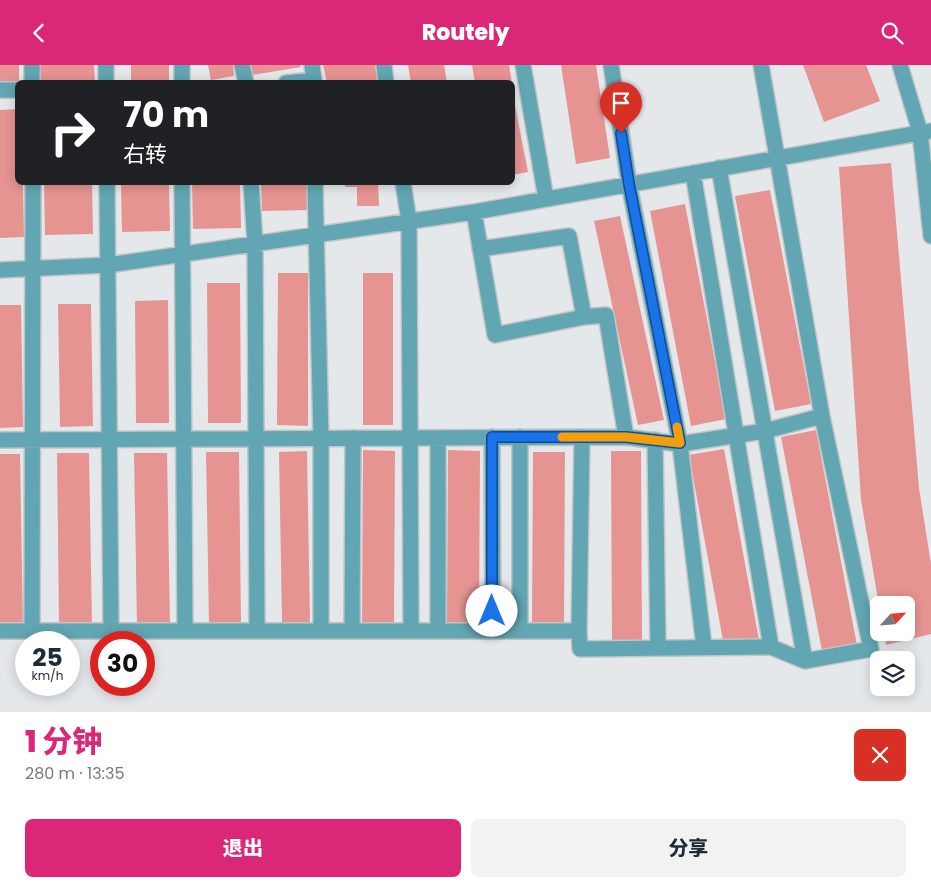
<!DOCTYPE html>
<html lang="zh">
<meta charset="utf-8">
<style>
:root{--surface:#fff;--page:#f2f2f3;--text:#1f2937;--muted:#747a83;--accent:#db2777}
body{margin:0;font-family:Poppins,"Noto Sans SC",sans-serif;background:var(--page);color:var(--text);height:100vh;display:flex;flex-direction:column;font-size:19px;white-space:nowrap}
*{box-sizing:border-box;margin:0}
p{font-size:16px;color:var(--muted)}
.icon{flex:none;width:28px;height:28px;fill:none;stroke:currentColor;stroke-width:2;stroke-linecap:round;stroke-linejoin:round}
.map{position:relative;height:647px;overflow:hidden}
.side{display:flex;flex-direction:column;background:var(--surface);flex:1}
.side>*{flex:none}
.guide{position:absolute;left:15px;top:15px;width:500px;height:105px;border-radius:8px;box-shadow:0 2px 12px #0003;background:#202124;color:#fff;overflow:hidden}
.needle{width:32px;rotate:64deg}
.buttons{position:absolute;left:870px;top:531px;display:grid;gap:10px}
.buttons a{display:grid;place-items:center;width:45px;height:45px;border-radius:8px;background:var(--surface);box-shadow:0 2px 12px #0003;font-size:25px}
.speed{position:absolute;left:15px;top:566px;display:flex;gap:10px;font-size:25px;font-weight:700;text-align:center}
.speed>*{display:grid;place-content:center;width:65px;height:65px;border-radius:50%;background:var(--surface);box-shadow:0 2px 12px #0003;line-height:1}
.speed small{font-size:12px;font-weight:400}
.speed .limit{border:8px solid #d22;background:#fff;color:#111}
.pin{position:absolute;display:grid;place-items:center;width:42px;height:42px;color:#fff;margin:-51px -21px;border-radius:50% 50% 50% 0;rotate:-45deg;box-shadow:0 0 5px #0007}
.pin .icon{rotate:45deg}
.me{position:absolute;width:55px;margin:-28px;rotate:0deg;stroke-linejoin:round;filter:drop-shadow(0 0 4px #0008)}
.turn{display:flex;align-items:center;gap:18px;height:105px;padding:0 25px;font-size:22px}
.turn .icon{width:65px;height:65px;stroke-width:2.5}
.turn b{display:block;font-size:35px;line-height:42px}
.round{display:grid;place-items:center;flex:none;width:52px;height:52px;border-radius:8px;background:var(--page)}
.head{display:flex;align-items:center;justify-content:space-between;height:85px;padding:0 25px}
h1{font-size:30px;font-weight:800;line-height:38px;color:var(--accent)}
.cta{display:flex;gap:10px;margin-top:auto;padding:10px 25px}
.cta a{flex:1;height:58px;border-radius:8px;background:var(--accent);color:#fff;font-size:20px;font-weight:800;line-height:58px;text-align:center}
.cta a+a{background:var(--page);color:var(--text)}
header{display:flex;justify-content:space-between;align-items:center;height:65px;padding:0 25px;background:var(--accent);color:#fff;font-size:22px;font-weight:800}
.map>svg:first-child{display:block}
.building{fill:#e69492}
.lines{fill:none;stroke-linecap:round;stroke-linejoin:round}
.street-casing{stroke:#c2c5c7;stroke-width:18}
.street{stroke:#61a6b2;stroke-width:15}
.route-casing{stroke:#114b97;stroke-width:12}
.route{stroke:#1a73e8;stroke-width:9}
.slow{stroke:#f59e0b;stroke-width:9}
</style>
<header><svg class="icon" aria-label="back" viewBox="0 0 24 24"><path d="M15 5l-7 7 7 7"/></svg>Routely<svg class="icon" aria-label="search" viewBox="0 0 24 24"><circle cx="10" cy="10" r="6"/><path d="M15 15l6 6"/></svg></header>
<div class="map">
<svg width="931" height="647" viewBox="0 0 931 647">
<rect width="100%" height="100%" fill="#e5e8eb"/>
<!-- building -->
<path class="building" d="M 0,0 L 19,0 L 19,18 L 0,20 Z
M 41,0 L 94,0 L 95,16 L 41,17 Z
M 131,0 L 169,0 L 169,15 L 131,15 Z
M 208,0 L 233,0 L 234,11 L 211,15 Z
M 250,0 L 300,0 L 301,2 L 252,10 Z
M 323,0 L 375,0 L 378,16 L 327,18 Z
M 408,0 L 444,0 L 447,18 L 411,18 Z
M 472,0 L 509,0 L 512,18 L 475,18 Z
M 561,0 L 596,0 L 610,93 L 576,99 Z
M 803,0 L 866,0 L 880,36 L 824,57 Z
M 512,25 L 528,107 L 512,110 Z
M 18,44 L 18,118 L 23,118 L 24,172 L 0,173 L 0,45 Z
M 891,98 L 919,423 L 931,499 L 931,569 L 886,580 L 884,568 L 906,568 L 906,540 L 879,540 L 861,435 L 839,102 Z
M 44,118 L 92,118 L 93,169 L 45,170 Z
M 121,118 L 169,118 L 170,166 L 122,167 Z
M 192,118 L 240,118 L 241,163 L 193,164 Z
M 261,118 L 310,118 L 311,145 L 262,146 Z
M 345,118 L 378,118 L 379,141 L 357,141 L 357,122 L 345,122 Z
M 770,125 L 811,339 L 775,346 L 735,131 Z
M 685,139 L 726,354 L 691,361 L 650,146 Z
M 620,151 L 664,355 L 638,360 L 594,156 Z
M 278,208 L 308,208 L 308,361 L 277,360 Z
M 363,208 L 393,208 L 393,360 L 363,360 Z
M 207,218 L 240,218 L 241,358 L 208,358 Z
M 168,235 L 169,358 L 136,358 L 135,236 Z
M 58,239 L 91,239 L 93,361 L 60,362 Z
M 0,240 L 21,240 L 23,362 L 0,363 Z
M 816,365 L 857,580 L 822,586 L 781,372 Z
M 724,384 L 759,575 L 724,581 L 689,390 Z
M 363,385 L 395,386 L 394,559 L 362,558 Z
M 448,385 L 480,386 L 479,559 L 447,558 Z
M 307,386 L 310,557 L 282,557 L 279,387 Z
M 611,386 L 641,386 L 642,578 L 612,579 Z
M 206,387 L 239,387 L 241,559 L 209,559 Z
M 533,387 L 565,387 L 564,560 L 532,560 Z
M 57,388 L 89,388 L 92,560 L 59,560 Z
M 134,388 L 167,388 L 170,560 L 137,560 Z
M 0,389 L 20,389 L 23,561 L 0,561 Z"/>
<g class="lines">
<!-- street casing -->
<g class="street-casing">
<path id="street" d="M 32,0 L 32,18
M 106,0 L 106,18
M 182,0 L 182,18
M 242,0 L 246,18
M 384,0 L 386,18
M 523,0 L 546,134
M 611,0 L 629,119 L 680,379 L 704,582
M 900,0 L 920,67 L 931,171
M 286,18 L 314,15 L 312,0
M 0,25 L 18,25
M 719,103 L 805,596
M 693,108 L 771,582
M 107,118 L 111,566
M 182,118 L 185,566
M 251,118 L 255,178 L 257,566
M 315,118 L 321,373 L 321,566
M 403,118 L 409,156 L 411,566
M 474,147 L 495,270 L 584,252 L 569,171 L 480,184
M 0,205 L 108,200 L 474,147 L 931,66
M 584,252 L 606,250 L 626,372
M 492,372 L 493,566
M 438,373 L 438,566
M 0,375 L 626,372 L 680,379 L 765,366 L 822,351
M 655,375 L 658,583
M 0,566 L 579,566 L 580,584 L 771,582 L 805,596 L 871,584 L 822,351 L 761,0
M 32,566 L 33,118
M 352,566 L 353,373
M 520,566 L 520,372
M 579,566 L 582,372"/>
</g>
<!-- street -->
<use href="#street" class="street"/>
</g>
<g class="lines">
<!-- route casing -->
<g class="route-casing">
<path id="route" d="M 492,546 L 492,372 L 626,372 L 680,378 L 629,119 L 621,68"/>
</g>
<!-- route -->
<use href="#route" class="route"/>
<!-- slow -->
<path class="slow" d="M 562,372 L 626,372 L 680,378 L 677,362"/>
</g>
</svg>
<div class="buttons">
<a><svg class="needle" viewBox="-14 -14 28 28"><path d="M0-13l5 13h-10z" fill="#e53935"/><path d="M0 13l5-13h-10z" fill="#747a83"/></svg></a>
<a><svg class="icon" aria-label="layers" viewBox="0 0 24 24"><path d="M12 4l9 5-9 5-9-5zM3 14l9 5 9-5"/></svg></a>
</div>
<div class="speed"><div>25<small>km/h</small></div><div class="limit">30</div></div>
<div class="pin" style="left:621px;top:68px;background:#d93025"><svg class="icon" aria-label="arrive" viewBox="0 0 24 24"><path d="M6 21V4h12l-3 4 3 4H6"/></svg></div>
<svg class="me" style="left:492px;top:546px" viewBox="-20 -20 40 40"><circle r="19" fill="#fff"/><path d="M0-13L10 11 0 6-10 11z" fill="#1a73e8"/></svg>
<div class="guide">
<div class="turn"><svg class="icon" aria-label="right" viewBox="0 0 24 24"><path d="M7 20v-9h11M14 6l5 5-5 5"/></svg><div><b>70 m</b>右转</div></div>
</div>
</div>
<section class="side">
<div class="head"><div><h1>1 分钟</h1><p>280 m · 13:35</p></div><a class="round" style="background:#d93025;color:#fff"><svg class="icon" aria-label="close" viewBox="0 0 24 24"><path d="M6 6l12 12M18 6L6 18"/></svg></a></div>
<div class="cta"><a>退出</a><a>分享</a></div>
</section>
